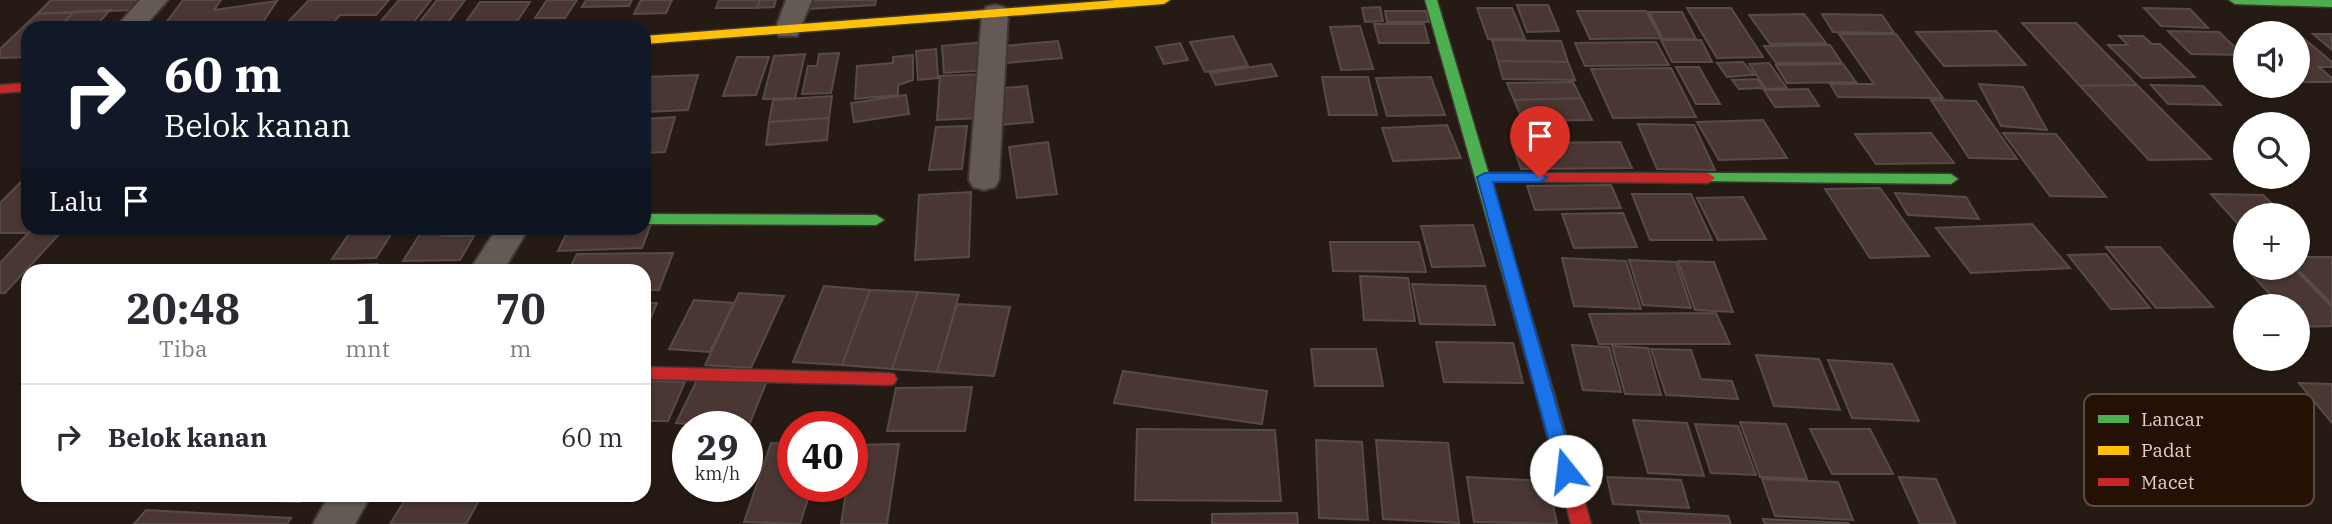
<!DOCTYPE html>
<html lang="id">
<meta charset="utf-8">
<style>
:root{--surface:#fff;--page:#f7f7f7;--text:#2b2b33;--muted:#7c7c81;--line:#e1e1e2}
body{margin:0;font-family:"IBM Plex Serif",serif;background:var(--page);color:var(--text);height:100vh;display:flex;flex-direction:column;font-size:26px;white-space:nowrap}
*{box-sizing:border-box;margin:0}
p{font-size:23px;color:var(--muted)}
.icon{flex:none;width:38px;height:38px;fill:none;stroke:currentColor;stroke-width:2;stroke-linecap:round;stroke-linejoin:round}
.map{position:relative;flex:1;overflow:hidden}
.sheet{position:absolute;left:21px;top:264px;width:630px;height:238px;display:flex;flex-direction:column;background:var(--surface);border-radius:21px;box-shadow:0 2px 5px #0004}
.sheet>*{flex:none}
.hud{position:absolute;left:21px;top:21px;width:630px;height:214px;border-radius:21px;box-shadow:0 2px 5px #0004;background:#111827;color:#fff;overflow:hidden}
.buttons{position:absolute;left:2233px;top:21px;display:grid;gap:14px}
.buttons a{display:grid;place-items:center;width:77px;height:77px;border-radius:50%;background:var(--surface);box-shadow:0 2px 5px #0004;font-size:35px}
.speed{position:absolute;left:672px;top:411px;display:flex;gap:14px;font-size:35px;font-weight:700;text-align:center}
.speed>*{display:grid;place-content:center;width:91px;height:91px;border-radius:50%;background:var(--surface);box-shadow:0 2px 5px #0004;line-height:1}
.speed small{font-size:18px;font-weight:400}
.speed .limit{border:10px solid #d22;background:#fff;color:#111}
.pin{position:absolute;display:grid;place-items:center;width:60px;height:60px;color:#fff;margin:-72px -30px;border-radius:50% 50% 50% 0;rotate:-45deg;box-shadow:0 0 7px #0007}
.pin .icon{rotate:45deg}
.me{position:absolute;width:77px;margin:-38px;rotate:344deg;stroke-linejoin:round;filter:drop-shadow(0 0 5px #0008)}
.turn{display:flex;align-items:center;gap:24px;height:147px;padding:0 28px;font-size:32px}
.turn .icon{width:91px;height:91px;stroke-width:2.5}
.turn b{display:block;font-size:49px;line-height:60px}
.then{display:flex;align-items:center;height:66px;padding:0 28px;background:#0003;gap:14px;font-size:26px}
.eta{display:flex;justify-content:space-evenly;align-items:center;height:119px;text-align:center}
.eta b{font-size:42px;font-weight:800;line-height:49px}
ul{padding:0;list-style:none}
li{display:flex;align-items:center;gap:21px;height:105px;padding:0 28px;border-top:2px solid var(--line)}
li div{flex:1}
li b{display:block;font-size:26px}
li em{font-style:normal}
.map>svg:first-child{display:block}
.building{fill:#4a3734;stroke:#564b47;stroke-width:2}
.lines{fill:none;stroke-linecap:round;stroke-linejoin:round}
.street-casing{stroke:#413732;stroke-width:4}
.fast-casing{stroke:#413732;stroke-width:3}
.slow-casing{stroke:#413732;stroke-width:3}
.jam-casing{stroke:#413732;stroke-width:3}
.street{fill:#635a55;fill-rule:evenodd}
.fast{fill:#4caf50;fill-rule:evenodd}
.slow{fill:#ffc107;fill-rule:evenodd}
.jam{fill:#c62828;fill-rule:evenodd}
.route{fill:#1a73e8;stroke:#114b97;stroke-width:2}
.key{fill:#241004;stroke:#5c4a3f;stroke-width:2}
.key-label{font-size:19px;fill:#dfd0c8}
</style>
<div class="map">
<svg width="2332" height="524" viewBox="0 0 2332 524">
<rect width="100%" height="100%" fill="#261b14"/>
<!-- building -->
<path class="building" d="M 51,0 L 144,0 L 135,10 L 37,14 Z
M 183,0 L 221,0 L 214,10 L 277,1 L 259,28 L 162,28 Z
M 309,0 L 389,0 L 376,15 L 340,15 L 332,24 L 287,23 Z
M 399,0 L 431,0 L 409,28 L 375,28 Z
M 437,0 L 465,0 L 444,28 L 415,28 Z
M 547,0 L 577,0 L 565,18 L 535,18 Z
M 586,0 L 632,0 L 629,6 L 582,7 Z
M 641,0 L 672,0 L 666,13 L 634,14 Z
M 719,0 L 760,0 L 757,8 L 716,8 Z
M 760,0 L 776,0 L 774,7 L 757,8 Z
M 810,0 L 876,0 L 875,5 L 808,9 Z
M 480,2 L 530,2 L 514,26 L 463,26 Z
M 1517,5 L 1548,5 L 1559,31 L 1527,32 Z
M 1380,7 L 1383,21 L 1365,22 L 1362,8 Z
M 1477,8 L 1512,8 L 1525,39 L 1488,39 Z
M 1687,8 L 1731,8 L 1763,57 L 1717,58 Z
M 2144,8 L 2190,9 L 2208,28 L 2161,26 Z
M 110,10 L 94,28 L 58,28 L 74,12 Z
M 1385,11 L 1426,11 L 1429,22 L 1387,22 Z
M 1577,11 L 1646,11 L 1661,38 L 1590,39 Z
M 74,12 L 58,28 L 28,28 L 28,57 L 0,58 L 0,49 L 37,14 Z
M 1649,12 L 1682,12 L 1696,39 L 1663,39 Z
M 1804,14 L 1826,43 L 1770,44 L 1749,15 Z
M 1822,14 L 1882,15 L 1894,33 L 1833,32 Z
M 2022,23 L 2076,23 L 2137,85 L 2080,86 Z
M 1374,24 L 1424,24 L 1429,43 L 1379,43 Z
M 1360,26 L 1373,69 L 1341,70 L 1330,27 Z
M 1996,31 L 2026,65 L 1944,66 L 1916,32 Z
M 2168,31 L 2219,32 L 2243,55 L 2191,54 Z
M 1839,34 L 1896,34 L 1943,98 L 1838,97 L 1830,84 L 1874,84 Z
M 2313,34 L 2332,34 L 2332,50 Z
M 1233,36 L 1248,66 L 1205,72 L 1190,42 Z
M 2119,36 L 2143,36 L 2152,44 L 2160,44 L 2195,77 L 2142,78 L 2108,45 L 2128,45 Z
M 2298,37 L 2302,37 L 2332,62 L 2332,67 L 2319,67 L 2332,78 L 2332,82 L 2298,82 Z
M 1492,40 L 1561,41 L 1568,62 L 1498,61 Z
M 1661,40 L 1701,40 L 1712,62 L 1672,62 Z
M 1058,41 L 1062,58 L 1006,63 L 1003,46 Z
M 984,42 L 988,70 L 944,73 L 942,46 Z
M 1656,42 L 1669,65 L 1585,66 L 1575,43 Z
M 1180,43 L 1188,60 L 1164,64 L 1156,47 Z
M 1830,45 L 1842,63 L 1776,63 L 1764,46 Z
M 936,49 L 938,78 L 918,80 L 916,51 Z
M 839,53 L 831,93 L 802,94 L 808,66 L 817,66 L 819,54 Z
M 805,54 L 795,98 L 763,99 L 774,56 Z
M 913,55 L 913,80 L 898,85 L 898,95 L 855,99 L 857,66 L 893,63 L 893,57 Z
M 737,57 L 769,57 L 756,95 L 723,96 Z
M 1498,61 L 1568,62 L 1575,80 L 1503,79 Z
M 1743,62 L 1754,75 L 1727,77 L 1717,63 Z
M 1769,63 L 1787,88 L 1766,89 L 1749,64 Z
M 1271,64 L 1277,76 L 1216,85 L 1210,73 Z
M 1843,64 L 1856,82 L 1787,83 L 1776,65 Z
M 1676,67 L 1699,67 L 1720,104 L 1696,104 Z
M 1671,68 L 1696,117 L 1613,118 L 1591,69 Z
M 983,74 L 982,118 L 937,120 L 940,76 Z
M 698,75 L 688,110 L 644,112 L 644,77 Z
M 1322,77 L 1368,77 L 1377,115 L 1329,115 Z
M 1431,77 L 1445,115 L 1387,116 L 1376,78 Z
M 1757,79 L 1764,88 L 1739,89 L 1732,80 Z
M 1573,82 L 1581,98 L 1514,100 L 1507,83 Z
M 1979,84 L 2023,87 L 2047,130 L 2001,126 Z
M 2137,85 L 2211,159 L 2149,160 L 2080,86 Z
M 2151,85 L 2203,86 L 2221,105 L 2168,104 Z
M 1027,86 L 1033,122 L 1000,125 L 995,89 Z
M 1808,89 L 1819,106 L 1775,107 L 1764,90 Z
M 906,95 L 909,114 L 854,122 L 851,103 Z
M 832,96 L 829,118 L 769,122 L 773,100 Z
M 1581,98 L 1592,120 L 1523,121 L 1514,100 Z
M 1931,100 L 1976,101 L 2017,159 L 1969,158 Z
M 675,117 L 665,152 L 644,153 L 644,119 Z
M 829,118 L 827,140 L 766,145 L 769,122 Z
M 1763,120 L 1787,158 L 1719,160 L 1697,122 Z
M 1638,124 L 1694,125 L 1715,170 L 1657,169 Z
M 1447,125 L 1461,158 L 1393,161 L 1382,128 Z
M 967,126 L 962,169 L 929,170 L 936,127 Z
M 1931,133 L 1954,163 L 1876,164 L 1855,134 Z
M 2003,133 L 2056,134 L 2106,197 L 2050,196 Z
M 1048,142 L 1057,194 L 1017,198 L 1009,147 Z
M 1620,142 L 1632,168 L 1521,169 L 1512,143 Z
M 28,175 L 28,228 L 33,228 L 28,233 L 0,233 L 0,203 Z
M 1611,185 L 1621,208 L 1535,210 L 1527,186 Z
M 1880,188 L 1929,256 L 1870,258 L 1825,189 Z
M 971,192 L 969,257 L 915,260 L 919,195 Z
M 1895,193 L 1966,197 L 1979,219 L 1908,215 Z
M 1632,194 L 1691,194 L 1712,240 L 1650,240 Z
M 2211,194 L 2263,195 L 2284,215 L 2245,215 L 2245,232 Z
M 1743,197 L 1766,239 L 1718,240 L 1697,198 Z
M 1623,213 L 1637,247 L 1574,248 L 1562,214 Z
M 644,224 L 651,224 L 642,248 L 558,251 L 569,228 L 644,228 Z
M 2032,224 L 2070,268 L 1971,273 L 1936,228 Z
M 1473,225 L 1485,266 L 1432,267 L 1421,226 Z
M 33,228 L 65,228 L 5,293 L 0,293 L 0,263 Z
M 353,228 L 449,228 L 446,232 L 349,234 Z
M 392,233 L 376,258 L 332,259 L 349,234 Z
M 443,233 L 442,236 L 474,236 L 460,260 L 403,261 L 420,234 Z
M 1330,242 L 1419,242 L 1426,272 L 1333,271 Z
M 2106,247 L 2160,247 L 2213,307 L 2156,308 Z
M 673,253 L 659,290 L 644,290 L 644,271 L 523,271 L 569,269 L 577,254 Z
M 2106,254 L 2150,308 L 2111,309 L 2068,255 Z
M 2298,257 L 2332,257 L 2332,304 L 2296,268 Z
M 1562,258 L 1626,261 L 1641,309 L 1574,306 Z
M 1629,260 L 1676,262 L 1691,308 L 1643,305 Z
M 2238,260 L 2245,260 L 2245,268 L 2294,268 L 2332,307 L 2332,326 L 2300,327 L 2298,306 L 2281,306 Z
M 1678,261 L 1714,262 L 1733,312 L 1695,310 Z
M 377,264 L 373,271 L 266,271 L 268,268 Z
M 1360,276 L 1408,278 L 1415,321 L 1364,320 Z
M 1412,284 L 1485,286 L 1495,325 L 1420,324 Z
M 824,286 L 870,290 L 842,365 L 793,362 Z
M 870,290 L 918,292 L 892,369 L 842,365 Z
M 918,292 L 959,295 L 937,372 L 892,369 Z
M 739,293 L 784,296 L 751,368 L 705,365 Z
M 694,300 L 734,303 L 710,352 L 669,349 Z
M 644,303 L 657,303 L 644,334 Z
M 957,304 L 1010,307 L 994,376 L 937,372 Z
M 1716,313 L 1730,344 L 1599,344 L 1589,314 Z
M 1436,342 L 1513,343 L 1523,383 L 1444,382 Z
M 1572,345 L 1609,347 L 1621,392 L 1583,390 Z
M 1612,346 L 1648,348 L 1661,395 L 1625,394 Z
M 1311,349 L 1376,349 L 1383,386 L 1315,386 Z
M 1651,349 L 1691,350 L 1701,379 L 1732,381 L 1738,399 L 1666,395 Z
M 1756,355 L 1819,359 L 1840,410 L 1774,406 Z
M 1828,360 L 1892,364 L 1919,421 L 1852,418 Z
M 1123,371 L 1267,391 L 1262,424 L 1114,403 Z
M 698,378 L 766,383 L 748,428 L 676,423 Z
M 644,381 L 685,382 L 668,421 L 644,421 Z
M 2299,383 L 2332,384 L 2332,423 Z
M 972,387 L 965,431 L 887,431 L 896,388 Z
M 1633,420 L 1687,423 L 1704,476 L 1648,473 Z
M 1740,422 L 1786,424 L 1807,479 L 1760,477 Z
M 1695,424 L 1738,426 L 1756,475 L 1711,473 Z
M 1137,429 L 1275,430 L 1281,501 L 1135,500 Z
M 1810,429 L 1870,429 L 1893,474 L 1832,474 Z
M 1316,440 L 1362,442 L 1368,520 L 1319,518 Z
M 1376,440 L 1448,443 L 1459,523 L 1383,519 Z
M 771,443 L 793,444 L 793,486 L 812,486 L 800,524 L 744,522 Z
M 899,444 L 887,524 L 841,524 L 847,486 L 852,486 L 855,445 Z
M 1467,477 L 1548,481 L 1557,524 L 1474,522 Z
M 1607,477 L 1681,480 L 1689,508 L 1613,504 Z
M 1899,477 L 1936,479 L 1956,524 L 1920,524 Z
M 1762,479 L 1838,482 L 1853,520 L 1775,516 Z
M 136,495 L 304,495 L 300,502 L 135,497 Z
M 408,495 L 452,495 L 481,497 L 466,524 L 390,524 Z
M 146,510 L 291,518 L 287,524 L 134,524 Z
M 1637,511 L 1728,516 L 1731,524 L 1641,524 Z
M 1297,513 L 1298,524 L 1212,524 L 1212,514 Z
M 1763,519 L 1848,523 L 1849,524 L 1765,524 Z"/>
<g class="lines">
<!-- street casing -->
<g class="street-casing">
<path id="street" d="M 140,0 L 168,0 L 143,28 L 115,28 Z
M 786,0 L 812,0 L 797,36 L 779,36 L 775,30 Z
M 995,5 L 1004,7 L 1008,13 L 999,180 L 995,187 L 984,190 L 973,187 L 969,180 L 982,13 L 986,7 Z
M 497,228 L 529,228 L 503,271 L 469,271 Z
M 329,495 L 371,495 L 355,524 L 313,524 Z"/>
</g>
<!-- fast casing -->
<g class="fast-casing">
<path id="fast" d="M 1425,0 L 1437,0 L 1553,390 L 1550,395 L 1538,395 L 1535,390 Z
M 2229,0 L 2332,0 L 2332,7 L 2235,4 Z
M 1708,173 L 1951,174 L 1958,179 L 1951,184 L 1703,181 L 1701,178 Z
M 644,214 L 876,215 L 884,220 L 876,225 L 644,224 Z"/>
</g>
<!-- slow casing -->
<g class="slow-casing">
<path id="slow" d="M 1116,0 L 1170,0 L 1164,4 L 644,44 L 644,36 Z"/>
</g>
<!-- jam casing -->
<g class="jam-casing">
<path id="jam" d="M 28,83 L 28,91 L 0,93 L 0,85 Z
M 1485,173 L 1708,173 L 1715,178 L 1708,183 L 1480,181 L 1478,178 Z
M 644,367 L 888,373 L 894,374 L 897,379 L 894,384 L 888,385 L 644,379 Z
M 1544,383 L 1550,385 L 1553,390 L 1591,524 L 1571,524 L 1535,390 L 1538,385 Z"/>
</g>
<!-- street -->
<use href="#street" class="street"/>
<!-- fast -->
<use href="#fast" class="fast"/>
<!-- slow -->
<use href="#slow" class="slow"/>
<!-- jam -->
<use href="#jam" class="jam"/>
</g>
<!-- route -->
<path class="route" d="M 1485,173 L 1540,173 L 1547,178 L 1540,182 L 1493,182 L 1575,471 L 1566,478 L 1557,471 L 1477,177 Z"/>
<!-- legend -->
<rect x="2084" y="394" width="230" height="112" rx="10" class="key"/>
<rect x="2098" y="415" width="31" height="8" fill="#4caf50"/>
<rect x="2098" y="446" width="31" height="9" fill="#ffc107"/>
<rect x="2098" y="478" width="31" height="8" fill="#c62828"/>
<g class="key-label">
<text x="2141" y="426">Lancar</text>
<text x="2141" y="457">Padat</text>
<text x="2141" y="489">Macet</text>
</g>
</svg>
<div class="buttons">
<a><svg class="icon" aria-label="sound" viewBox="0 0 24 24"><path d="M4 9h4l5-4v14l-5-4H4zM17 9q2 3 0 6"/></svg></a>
<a><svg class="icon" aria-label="search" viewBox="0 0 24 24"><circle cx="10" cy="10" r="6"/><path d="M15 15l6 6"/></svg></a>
<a>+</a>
<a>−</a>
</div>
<div class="speed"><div>29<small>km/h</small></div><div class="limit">40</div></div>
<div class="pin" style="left:1540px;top:178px;background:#d93025"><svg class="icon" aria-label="arrive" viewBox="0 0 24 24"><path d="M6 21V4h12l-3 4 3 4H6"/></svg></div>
<svg class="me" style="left:1566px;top:471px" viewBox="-20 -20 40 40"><circle r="19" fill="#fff"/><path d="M0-13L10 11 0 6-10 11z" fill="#1a73e8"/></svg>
<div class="hud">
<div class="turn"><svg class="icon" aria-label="right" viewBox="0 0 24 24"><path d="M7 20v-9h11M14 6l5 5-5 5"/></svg><div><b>60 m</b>Belok kanan</div></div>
<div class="then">Lalu<svg class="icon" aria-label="arrive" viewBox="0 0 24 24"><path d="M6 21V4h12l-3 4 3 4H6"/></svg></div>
</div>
<section class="sheet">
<div class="eta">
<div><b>20:48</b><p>Tiba</p></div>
<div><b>1</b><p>mnt</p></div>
<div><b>70</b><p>m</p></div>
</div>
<ul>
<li><svg class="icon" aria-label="right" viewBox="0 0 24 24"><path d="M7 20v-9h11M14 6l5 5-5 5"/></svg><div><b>Belok kanan</b></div><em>60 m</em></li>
</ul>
</section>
</div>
